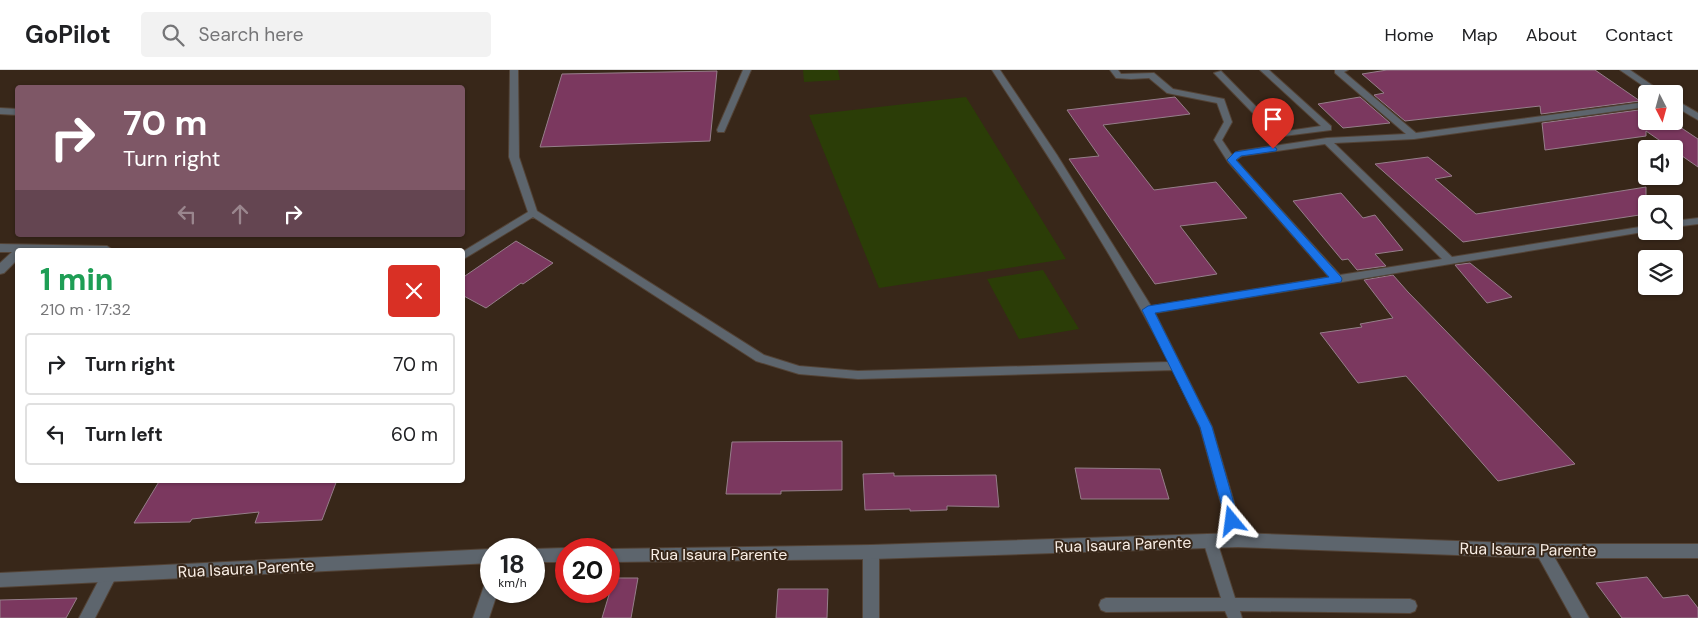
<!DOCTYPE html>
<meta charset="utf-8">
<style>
:root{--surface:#fff;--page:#f2f2f2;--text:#202124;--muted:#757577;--line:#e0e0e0}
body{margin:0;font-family:"DM Sans",sans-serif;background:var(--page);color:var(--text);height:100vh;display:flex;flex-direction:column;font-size:19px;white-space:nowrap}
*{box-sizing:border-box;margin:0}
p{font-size:16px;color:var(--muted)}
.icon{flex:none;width:28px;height:28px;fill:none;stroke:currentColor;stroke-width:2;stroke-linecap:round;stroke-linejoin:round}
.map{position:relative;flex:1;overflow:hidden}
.sheet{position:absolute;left:15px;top:178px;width:450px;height:235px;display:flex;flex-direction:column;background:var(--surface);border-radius:5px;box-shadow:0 1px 4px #0004}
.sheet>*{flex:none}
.guide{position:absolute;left:15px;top:15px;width:450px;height:152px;border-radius:5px;box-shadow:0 1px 4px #0004;background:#7e5766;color:#fff;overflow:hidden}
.needle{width:32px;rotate:174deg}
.controls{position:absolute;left:1638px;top:15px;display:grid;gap:10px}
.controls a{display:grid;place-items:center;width:45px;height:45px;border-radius:5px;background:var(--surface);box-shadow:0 1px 4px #0004;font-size:25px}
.speed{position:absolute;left:480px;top:468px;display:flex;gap:10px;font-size:25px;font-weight:700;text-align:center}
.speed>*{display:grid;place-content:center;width:65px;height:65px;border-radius:50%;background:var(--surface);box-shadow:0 1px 4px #0004;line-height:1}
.speed small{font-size:12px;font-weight:400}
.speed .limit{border:8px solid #d22;background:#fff;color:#111}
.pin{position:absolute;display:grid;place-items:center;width:42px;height:42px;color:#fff;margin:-51px -21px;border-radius:50% 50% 50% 0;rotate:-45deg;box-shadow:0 0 5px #0007}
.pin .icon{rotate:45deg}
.me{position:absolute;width:55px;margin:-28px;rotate:344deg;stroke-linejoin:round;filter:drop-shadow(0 0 4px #0008)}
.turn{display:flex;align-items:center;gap:18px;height:105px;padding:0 25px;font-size:22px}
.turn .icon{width:65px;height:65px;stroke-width:2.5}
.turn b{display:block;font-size:35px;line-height:42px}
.lanes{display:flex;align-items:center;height:48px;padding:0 25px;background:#0003;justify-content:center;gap:25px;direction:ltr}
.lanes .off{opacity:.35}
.round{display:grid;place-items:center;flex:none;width:52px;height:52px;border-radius:5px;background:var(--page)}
.overview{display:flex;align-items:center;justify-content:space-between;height:85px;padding:0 25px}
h1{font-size:30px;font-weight:800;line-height:38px;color:#1e9e55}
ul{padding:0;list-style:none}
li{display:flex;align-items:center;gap:15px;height:62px;margin:0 10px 8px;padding:0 15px;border:2px solid var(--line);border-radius:5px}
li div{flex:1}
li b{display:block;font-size:19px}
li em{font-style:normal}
header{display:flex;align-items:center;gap:30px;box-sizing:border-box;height:70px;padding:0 25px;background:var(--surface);border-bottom:1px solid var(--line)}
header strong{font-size:24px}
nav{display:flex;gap:28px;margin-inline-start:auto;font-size:18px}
.search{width:350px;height:45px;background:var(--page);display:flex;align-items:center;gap:12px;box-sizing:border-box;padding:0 18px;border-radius:5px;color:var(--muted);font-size:19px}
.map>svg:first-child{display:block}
.green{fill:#2b3d07}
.building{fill:#7b385f;stroke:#967e8a}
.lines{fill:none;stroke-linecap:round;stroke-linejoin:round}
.service-casing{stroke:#534336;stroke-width:2}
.minor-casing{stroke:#534336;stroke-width:2}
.tertiary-casing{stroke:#534336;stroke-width:2}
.service{fill:#5d656d;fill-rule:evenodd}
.minor{fill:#5d656d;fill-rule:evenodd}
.tertiary{fill:#5d656d;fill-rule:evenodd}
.route{fill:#1a73e8;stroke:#114b97}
.labels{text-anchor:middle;stroke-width:4;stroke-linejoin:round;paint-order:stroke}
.near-street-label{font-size:16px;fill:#f9eee5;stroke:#382719}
</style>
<header>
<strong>GoPilot</strong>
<div class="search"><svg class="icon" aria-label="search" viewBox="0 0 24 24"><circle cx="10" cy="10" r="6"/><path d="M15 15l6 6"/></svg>Search here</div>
<nav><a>Home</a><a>Map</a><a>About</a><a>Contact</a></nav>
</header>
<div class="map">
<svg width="1698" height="548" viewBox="0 0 1698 548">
<rect width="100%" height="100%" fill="#382719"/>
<!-- green -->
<path class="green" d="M 803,0 L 838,0 L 840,10 L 804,12 Z
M 966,27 L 1066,189 L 879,218 L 809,45 Z
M 1043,200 L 1079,259 L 1019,269 L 987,209 Z"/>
<!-- building -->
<path class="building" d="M 1387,0 L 1595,0 L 1640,31 L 1541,44 L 1540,36 L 1405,51 L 1374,25 L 1384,23 L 1362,4 Z
M 717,1 L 710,71 L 540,77 L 562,4 Z
M 1175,27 L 1190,44 L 1103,55 L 1154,120 L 1216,112 L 1247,148 L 1180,156 L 1217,204 L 1155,214 L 1069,89 L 1099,86 L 1067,40 Z
M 1360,27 L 1390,53 L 1343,58 L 1318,34 Z
M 1646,39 L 1646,51 L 1671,51 L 1698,69 L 1698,97 L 1646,61 L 1646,66 L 1545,80 L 1542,53 Z
M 1428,87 L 1452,106 L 1435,109 L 1476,144 L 1646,117 L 1646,144 L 1463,172 L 1375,94 Z
M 1341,123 L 1363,148 L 1375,145 L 1403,180 L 1375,184 L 1386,196 L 1357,200 L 1348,189 L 1342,190 L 1293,131 Z
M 516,171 L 553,193 L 523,214 L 521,213 L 486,238 L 462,225 L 462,208 Z
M 1470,193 L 1512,227 L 1487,233 L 1455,195 Z
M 1393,205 L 1408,222 L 1575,394 L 1498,411 L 1406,306 L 1358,313 L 1320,263 L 1362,257 L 1360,254 L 1393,248 L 1364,210 Z
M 842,371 L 842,420 L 781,421 L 781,424 L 726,424 L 732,372 Z
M 1075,398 L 1160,399 L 1169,429 L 1081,429 Z
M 894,403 L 894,406 L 996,405 L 999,437 L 947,436 L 947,440 L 910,441 L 910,439 L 865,440 L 863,404 Z
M 160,410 L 337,410 L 322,450 L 255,453 L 259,442 L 192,449 L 190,452 L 134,453 Z
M 1647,507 L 1663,528 L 1688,525 L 1698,538 L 1698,548 L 1622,548 L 1596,513 Z
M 614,508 L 638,508 L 631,548 L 602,548 Z
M 778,519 L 828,519 L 827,548 L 776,548 Z
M 77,528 L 66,548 L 0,548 L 0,530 Z"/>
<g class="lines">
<!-- service casing -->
<g class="service-casing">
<path id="service" d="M 510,0 L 518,0 L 519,87 L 537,141 L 764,285 L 799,296 L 858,301 L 1169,292 C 1117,191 1054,95 992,0 L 1000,0 L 1057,85 L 1151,236 L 1329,207 L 1228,92 L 1214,70 L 1224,52 L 1217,33 L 1167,23 L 1149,8 L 1131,9 L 1116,8 L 1110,0 L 1118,0 L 1121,4 L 1154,3 L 1173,19 L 1224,29 L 1232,52 L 1222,70 L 1232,85 L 1239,81 L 1327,68 L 1406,64 L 1335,3 L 1335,0 L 1348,0 L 1344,2 L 1416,63 L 1646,32 L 1646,37 L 1414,69 L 1334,73 L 1452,187 L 1646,156 L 1646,161 L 1649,161 L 1155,243 L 1212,357 L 1245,470 L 1243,474 L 1238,476 L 1233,474 L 1231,470 L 1200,357 L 1173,300 L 858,309 L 799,304 L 756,291 L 533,147 L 462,190 L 462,182 L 528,142 L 509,87 ZM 1325,74 L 1442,189 L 1340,205 L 1236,90 L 1242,86 Z
M 743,0 L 751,0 L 725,60 L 724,62 L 718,62 L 717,60 Z
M 1260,0 L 1269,0 L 1331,56 L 1331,60 L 1276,67 L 1214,3 L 1221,1 L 1281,62 L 1321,56 Z
M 1620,0 L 1630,0 L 1665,24 L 1655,24 Z
M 1674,29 L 1698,43 L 1698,50 L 1674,36 Z
M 1698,148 L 1698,154 L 1674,157 L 1674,151 Z
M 1210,465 L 1215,467 L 1217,471 L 1235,528 L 1410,529 L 1415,531 L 1417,536 L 1415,541 L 1410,543 L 1240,541 L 1242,548 L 1228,548 L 1225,541 L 1106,542 L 1101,540 L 1099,535 L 1101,530 L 1106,528 L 1221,528 L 1203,471 L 1205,467 Z"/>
</g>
<!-- minor casing -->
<g class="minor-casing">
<path id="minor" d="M 0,38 L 18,39 L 18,45 L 0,44 Z
M 0,174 L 107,176 L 113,180 L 18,180 L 18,189 L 4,203 L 0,204 L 0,193 L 12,182 L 0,182 Z
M 1543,474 L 1548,476 L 1589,548 L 1572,548 L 1535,481 L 1538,476 Z
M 871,475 L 876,477 L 879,482 L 879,548 L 863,548 L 863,482 L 866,477 Z
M 109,498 L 114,500 L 117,505 L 95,548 L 79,548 L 104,500 Z
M 491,511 L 491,521 L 498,521 L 489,548 L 473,548 L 485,513 Z"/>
</g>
<!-- tertiary casing -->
<g class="tertiary-casing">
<path id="tertiary" d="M 1238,463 L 1543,474 L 1698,474 L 1698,488 L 1543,488 L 1238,477 L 871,489 L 609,492 L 608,479 L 871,475 Z
M 566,478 L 566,492 L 534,492 L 533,479 Z
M 491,479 L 491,493 L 0,517 L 0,503 Z"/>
</g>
<!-- service -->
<use href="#service" class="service"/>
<!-- minor -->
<use href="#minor" class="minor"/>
<!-- tertiary -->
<use href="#tertiary" class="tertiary"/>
</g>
<!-- route -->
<path class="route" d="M 1273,76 L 1277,79 L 1276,81 L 1241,86 L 1236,90 L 1341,207 L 1342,209 L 1341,212 L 1155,243 L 1212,357 L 1239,451 L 1237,455 L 1232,457 L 1228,455 L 1226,451 L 1200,357 L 1142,240 L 1148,236 L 1329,207 L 1227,90 L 1235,82 Z"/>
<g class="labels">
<!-- near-street labels -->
<g class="near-street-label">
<text transform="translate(1123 474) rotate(-2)" y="6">Rua Isaura Parente</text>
<text transform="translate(1528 479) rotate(1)" y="6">Rua Isaura Parente</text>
<text x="719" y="490">Rua Isaura Parente</text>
<text transform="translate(246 498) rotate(-3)" y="6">Rua Isaura Parente</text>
</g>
</g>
</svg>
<div class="controls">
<a><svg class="needle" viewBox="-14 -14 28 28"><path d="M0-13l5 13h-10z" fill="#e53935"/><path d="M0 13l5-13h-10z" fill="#757577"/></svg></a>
<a><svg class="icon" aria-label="sound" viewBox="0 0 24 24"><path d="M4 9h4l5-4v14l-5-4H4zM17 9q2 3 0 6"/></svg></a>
<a><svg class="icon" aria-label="search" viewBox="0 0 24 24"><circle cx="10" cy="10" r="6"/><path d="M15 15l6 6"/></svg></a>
<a><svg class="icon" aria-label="layers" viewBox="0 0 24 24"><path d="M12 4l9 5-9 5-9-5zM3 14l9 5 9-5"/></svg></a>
</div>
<div class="speed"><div>18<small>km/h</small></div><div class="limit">20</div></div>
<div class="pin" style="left:1273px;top:79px;background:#d93025"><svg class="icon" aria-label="arrive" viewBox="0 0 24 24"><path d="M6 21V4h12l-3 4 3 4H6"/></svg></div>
<svg class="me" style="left:1232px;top:451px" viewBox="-20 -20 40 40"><path d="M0-17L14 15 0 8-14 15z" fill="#1a73e8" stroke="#fff" stroke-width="4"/></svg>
<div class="guide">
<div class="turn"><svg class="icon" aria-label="right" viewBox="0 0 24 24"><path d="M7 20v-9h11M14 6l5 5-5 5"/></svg><div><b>70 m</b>Turn right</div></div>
<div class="lanes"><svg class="icon off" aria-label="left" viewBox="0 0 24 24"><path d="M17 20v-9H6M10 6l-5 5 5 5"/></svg><svg class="icon off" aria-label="ahead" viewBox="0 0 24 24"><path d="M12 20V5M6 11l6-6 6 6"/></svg><svg class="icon" aria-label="right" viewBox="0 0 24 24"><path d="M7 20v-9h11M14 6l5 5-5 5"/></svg></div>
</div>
<section class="sheet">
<div class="overview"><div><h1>1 min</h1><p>210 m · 17:32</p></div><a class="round" style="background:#d93025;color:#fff"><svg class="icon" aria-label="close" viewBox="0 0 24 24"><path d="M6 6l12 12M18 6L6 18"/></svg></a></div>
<ul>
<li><svg class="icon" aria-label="right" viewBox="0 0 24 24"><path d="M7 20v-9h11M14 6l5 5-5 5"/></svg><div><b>Turn right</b></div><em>70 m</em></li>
<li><svg class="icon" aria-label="left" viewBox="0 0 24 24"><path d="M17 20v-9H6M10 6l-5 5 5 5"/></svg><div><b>Turn left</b></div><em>60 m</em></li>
</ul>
</section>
</div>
